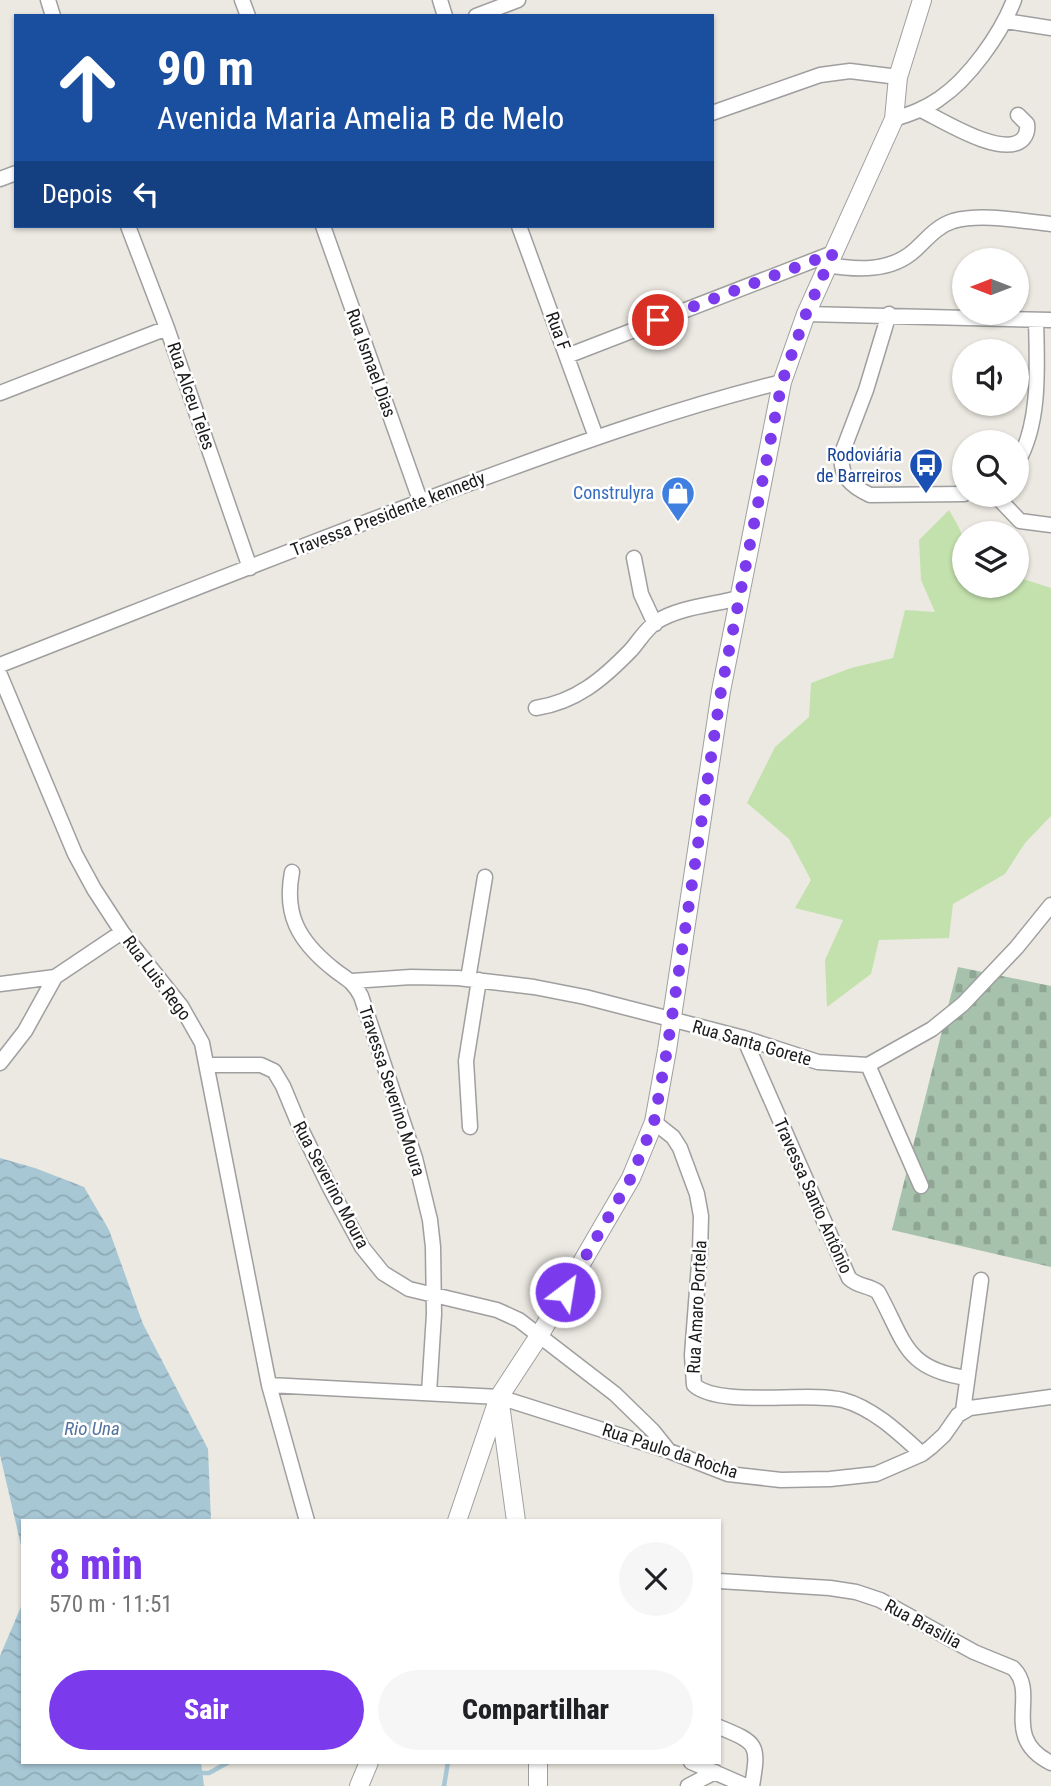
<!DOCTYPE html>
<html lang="pt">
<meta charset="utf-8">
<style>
:root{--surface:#fff;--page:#f6f6f6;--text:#202124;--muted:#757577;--accent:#7c3aed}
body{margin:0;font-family:"Roboto Condensed",sans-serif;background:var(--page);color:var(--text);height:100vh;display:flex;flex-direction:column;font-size:26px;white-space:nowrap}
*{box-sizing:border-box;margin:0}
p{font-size:23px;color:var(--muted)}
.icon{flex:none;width:38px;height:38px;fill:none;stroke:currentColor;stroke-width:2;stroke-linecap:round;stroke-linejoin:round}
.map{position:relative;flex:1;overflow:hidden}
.drawer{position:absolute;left:21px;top:1519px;width:700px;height:245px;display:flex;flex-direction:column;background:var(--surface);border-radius:0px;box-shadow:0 2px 5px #0004}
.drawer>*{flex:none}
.hud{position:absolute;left:14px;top:14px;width:700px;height:214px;border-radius:0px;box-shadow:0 2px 5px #0004;background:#1a4fa0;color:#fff;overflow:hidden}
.needle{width:46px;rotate:270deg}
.fabs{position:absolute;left:952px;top:248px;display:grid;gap:14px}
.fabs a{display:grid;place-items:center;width:77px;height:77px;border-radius:50%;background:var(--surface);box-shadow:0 2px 5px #0004;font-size:35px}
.pin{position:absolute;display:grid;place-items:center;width:60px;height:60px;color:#fff;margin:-30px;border:4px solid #fff;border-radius:50%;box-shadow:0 2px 7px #0007}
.me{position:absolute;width:77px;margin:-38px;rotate:31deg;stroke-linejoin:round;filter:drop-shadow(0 0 5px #0008)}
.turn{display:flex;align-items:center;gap:24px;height:147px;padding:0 28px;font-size:32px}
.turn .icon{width:91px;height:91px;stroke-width:2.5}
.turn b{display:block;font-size:49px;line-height:60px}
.then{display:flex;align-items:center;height:66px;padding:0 28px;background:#0003;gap:14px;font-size:26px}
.round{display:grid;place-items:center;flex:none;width:74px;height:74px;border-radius:37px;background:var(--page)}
.summary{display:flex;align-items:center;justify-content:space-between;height:119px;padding:0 28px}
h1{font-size:42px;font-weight:800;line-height:52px;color:var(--accent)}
.action{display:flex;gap:14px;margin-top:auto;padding:14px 28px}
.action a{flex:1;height:80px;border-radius:42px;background:var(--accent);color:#fff;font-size:28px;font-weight:800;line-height:80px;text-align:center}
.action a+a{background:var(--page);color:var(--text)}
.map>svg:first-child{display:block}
.grass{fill:#c3e1ad}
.cemetery{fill:url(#cemetery-stones)}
.water{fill:url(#water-waves)}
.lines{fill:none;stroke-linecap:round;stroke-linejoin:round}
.stream{stroke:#a7c7d5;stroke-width:4.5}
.minor-casing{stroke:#9f9f9f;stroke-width:17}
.tertiary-casing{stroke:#9f9f9f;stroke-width:20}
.minor{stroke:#fff;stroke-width:14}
.tertiary{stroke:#fff;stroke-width:18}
.route{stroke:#7c3aed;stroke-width:12;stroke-dasharray:0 21.6}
.labels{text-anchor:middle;stroke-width:5;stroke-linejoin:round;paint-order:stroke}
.street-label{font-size:18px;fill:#1b1b1b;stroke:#fff}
.transit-label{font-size:18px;fill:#164399;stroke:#fff;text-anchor:end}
.shop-label{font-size:18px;fill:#366cbe;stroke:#fff;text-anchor:end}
.water-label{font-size:19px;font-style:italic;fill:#54749f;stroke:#fff}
</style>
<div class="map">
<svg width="1051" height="1786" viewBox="0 0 1051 1786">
<defs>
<pattern id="cemetery-stones" width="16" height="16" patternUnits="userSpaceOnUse" patternTransform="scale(1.75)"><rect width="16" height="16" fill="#a6c2ac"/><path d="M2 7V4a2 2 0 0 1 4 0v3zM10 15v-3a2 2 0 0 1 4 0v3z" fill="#8ea693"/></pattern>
<pattern id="water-waves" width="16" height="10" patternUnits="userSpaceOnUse" patternTransform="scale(1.75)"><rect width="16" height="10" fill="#a7c7d5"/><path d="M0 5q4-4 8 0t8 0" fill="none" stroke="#8faab6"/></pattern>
</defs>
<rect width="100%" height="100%" fill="#ece9e2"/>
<!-- grass -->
<path class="grass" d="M 949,510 C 958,526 968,538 961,558 L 964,559 L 964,586 L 1017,586 L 1017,577 L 1051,588 L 1051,816 L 1025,843 L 1005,874 L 953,904 L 949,938 L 879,940 L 871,974 L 827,1007 L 825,960 L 843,920 L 795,908 L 811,880 L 789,839 L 747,803 L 775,747 L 809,717 L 811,683 L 851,668 L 893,658 L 905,610 L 935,612 L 921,580 L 919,540 Z"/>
<!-- cemetery -->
<path class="cemetery" d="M 958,967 L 1051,986 L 1051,1267 L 892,1230 Z"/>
<!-- water -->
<path class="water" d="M 0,1158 L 35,1168 L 84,1187 L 109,1230 L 143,1324 L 208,1449 L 211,1521 L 23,1521 L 23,1554 L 0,1455 Z
M 23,1602 L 23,1762 L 201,1762 L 204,1786 L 0,1786 L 0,1656 Z"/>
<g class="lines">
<!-- stream -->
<path class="stream" d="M 197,1773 L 209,1773 L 229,1762
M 444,1786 L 448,1762"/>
<!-- minor casing -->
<g class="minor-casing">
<path id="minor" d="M 48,0 L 53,16
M 242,0 L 248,16
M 440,0 L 445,16
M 476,16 L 518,0
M 1005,21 L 1051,28
M 921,110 C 942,120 1003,159 1023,139 C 1027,134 1028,130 1027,124 L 1018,115
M 712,113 L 820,75 L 850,71 L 898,77
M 894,119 C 910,114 925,109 939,99 C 969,79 1001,34 1014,0
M 0,179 L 16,173
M 128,226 L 167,328 L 250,568
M 323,226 L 420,500
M 519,226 L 596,437
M 827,265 C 857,270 891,272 915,250 C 927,239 937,226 953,221 C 982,213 1021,221 1051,224
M 806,314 L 1051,320
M 889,314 L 866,390 L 842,453 C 839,476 851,486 870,495 L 964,494
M 567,356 L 833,253
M 0,393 L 167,328
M 1017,463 C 1041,423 1037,365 1036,320
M 989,495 L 1000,500 L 1020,521 L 1051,525
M 634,558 L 641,594 L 655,624
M 0,665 C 161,602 322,537 484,478 C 582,442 680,407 782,382
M 0,675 L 75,854 L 94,889 L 122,932 L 181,1006 L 202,1043 L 269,1385 L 307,1521
M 536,708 C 576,702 603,679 631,650 C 639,641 645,630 656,622 C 679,607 713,605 739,598
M 292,872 C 284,914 298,940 331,967 C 345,979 351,978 361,996 L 415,1158 L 430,1220 L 433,1247 L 434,1314 L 429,1393
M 468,979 L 485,877
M 352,981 L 411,977 L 458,978 L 534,987 L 585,997 L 744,1038 L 818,1062 L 868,1065 L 932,1029 L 963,1004 L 1017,947 L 1051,905
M 0,984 L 55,977
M 744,1038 L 849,1278 C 858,1287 869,1285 878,1292 C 905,1341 904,1369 967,1378
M 0,1063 L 25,1031 L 55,977 L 122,932
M 207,1065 L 261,1065 L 274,1071 L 283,1086 L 300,1127 L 330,1188 L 362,1247 L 383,1273 L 409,1289 L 497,1310 L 519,1320 L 615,1394 L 653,1431 L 669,1451
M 868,1065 L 921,1186
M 654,1122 L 673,1137 L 680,1148 L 697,1194 L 701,1216 L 700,1251 L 692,1355 L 694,1385 C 720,1408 808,1391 843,1400 C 873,1408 899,1433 922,1454
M 470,1127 L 466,1061 L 479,980
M 269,1385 L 499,1397 L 669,1451 L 728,1474 L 781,1480 L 830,1479 L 876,1474 L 922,1454 L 931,1447 L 944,1435 L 958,1415 L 970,1408 L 1051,1397
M 963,1411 L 981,1280
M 719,1581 L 830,1588 L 856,1592 L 880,1600 L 974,1652 L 1013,1668 C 1040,1694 999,1737 1051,1763
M 719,1727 C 758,1743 759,1744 752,1786
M 691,1762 L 746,1786
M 688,1786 L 715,1772"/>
</g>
<!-- tertiary casing -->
<g class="tertiary-casing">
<path id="tertiary" d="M 500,1404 L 516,1521
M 457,1521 L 499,1397 L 539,1336 L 631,1178 L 654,1122 L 667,1050 L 721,691 L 782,382 L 806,314 L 894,119 L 898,77 L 922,0
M 359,1786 L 369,1762
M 538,1786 L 538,1762"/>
</g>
<!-- minor -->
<use href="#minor" class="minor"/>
<!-- tertiary -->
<use href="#tertiary" class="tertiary"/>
</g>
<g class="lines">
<!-- route -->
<path class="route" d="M 565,1292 L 631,1178 L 654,1122 L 667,1050 L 721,691 L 782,382 L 806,314 L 833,253 L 658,320"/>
</g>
<!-- icons -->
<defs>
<g id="bus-pin" transform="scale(1.75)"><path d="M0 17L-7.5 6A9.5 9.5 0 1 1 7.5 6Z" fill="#1a4fb4" stroke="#fff"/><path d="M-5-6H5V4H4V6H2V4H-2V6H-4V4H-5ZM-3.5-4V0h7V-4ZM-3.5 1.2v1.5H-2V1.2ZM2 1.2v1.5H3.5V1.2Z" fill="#fff"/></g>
<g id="shop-pin" transform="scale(1.75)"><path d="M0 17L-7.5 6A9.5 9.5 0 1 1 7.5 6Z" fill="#3f7fe0" stroke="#fff"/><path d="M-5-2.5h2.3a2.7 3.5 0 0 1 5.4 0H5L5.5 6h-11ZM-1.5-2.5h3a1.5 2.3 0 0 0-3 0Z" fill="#fff"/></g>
</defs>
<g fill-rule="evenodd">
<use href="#bus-pin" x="926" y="465"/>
<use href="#shop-pin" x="678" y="493"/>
</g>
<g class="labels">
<!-- street labels -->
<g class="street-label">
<text transform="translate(558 331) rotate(70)" y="6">Rua F</text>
<text transform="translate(371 363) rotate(70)" y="6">Rua Ismael Dias</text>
<text transform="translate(191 396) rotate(71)" y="6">Rua Alceu Teles</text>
<text transform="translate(388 514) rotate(-21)" y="6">Travessa Presidente kennedy</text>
<text transform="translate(157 978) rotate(53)" y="6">Rua Luis Rego</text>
<text transform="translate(752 1043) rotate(16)" y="6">Rua Santa Gorete</text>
<text transform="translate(392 1091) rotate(72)" y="6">Travessa Severino Moura</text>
<text transform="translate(331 1185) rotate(62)" y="6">Rua Severino Moura</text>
<text transform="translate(813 1196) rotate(66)" y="6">Travessa Santo Antônio</text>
<text transform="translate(697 1307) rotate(-87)" y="6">Rua Amaro Portela</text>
<text transform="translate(670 1451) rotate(18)" y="6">Rua Paulo da Rocha</text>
<text transform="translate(923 1624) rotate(28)" y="6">Rua Brasilia</text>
</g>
<!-- transit labels -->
<g class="transit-label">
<text x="902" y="461">Rodoviária<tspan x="902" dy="21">de Barreiros</tspan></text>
</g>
<!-- shop labels -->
<g class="shop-label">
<text x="654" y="499">Construlyra</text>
</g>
<!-- water labels -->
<g class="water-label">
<text x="92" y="1435">Rio Una</text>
</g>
</g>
</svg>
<div class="fabs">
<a><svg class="needle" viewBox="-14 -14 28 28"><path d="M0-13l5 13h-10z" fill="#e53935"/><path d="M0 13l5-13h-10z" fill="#757577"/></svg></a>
<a><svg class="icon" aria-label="sound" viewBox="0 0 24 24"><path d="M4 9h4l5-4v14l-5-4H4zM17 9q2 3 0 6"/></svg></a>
<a><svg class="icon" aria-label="search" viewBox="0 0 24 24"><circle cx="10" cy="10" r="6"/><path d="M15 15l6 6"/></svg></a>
<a><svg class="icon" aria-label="layers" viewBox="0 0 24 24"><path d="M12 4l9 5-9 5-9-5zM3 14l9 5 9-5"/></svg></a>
</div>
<div class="pin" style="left:658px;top:320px;background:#d93025"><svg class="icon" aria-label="arrive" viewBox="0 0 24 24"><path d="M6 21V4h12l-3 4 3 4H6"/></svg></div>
<svg class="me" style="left:565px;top:1292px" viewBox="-20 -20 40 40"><circle r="17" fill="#7c3aed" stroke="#fff" stroke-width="3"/><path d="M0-11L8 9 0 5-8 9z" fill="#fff"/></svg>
<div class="hud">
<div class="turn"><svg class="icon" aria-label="ahead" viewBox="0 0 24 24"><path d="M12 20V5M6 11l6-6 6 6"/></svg><div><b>90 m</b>Avenida Maria Amelia B de Melo</div></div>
<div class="then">Depois<svg class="icon" aria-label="left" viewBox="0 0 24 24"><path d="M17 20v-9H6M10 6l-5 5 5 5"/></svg></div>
</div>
<section class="drawer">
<div class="summary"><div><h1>8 min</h1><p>570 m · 11:51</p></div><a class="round"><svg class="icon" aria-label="close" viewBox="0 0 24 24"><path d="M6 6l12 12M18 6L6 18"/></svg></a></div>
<div class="action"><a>Sair</a><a>Compartilhar</a></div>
</section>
</div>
